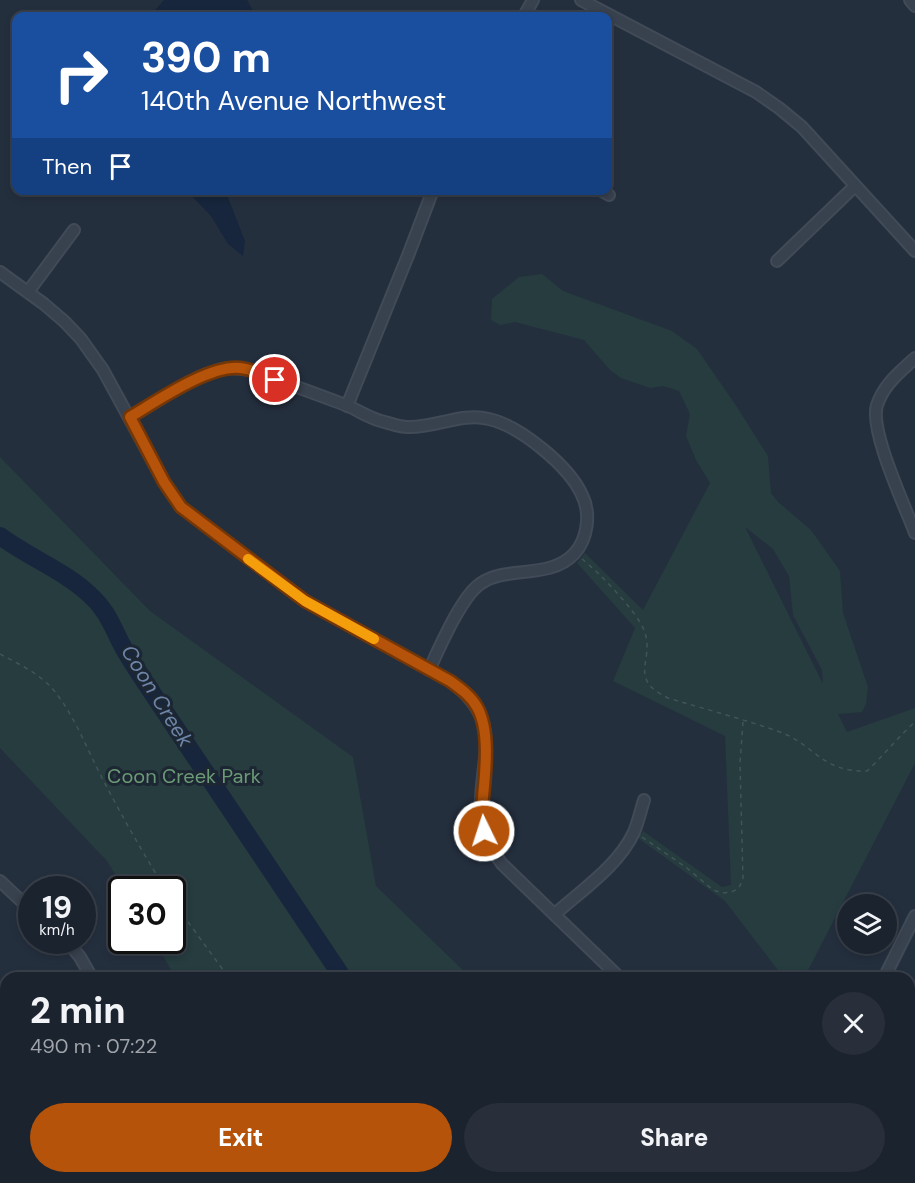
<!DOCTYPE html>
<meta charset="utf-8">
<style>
:root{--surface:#1b232e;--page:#282f3a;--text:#f1f3f6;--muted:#a0a4aa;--line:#39404a;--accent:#b45309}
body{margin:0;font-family:"DM Sans",sans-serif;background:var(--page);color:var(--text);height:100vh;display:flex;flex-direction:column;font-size:22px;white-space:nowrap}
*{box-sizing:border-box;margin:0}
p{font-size:20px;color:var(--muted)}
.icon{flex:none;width:33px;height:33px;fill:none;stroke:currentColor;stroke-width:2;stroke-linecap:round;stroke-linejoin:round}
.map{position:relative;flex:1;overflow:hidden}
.side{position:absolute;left:0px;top:972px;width:915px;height:212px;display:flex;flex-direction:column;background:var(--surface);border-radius:18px 18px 0 0;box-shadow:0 3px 9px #0003,0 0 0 2px var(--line)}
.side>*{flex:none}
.top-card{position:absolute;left:12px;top:12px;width:600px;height:183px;border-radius:12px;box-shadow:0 3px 9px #0003,0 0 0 2px var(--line);background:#1a4fa0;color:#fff;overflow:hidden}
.controls{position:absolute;left:837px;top:894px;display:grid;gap:12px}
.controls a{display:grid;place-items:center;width:60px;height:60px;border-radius:50%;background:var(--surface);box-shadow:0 3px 9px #0003,0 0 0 2px var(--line);font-size:30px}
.speed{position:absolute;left:18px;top:876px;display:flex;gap:12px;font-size:30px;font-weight:700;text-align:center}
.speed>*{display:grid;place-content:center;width:78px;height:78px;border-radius:50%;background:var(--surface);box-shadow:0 3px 9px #0003,0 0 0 2px var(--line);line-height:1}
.speed small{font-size:15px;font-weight:400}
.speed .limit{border:3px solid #111;border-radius:9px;background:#fff;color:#111}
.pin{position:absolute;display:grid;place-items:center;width:51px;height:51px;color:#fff;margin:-26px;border:3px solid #fff;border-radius:50%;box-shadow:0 2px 6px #0007}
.me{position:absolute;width:66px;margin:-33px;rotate:356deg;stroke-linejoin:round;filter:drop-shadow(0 0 4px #0008)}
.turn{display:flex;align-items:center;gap:21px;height:126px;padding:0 30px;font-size:27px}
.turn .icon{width:78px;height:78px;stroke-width:2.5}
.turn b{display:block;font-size:42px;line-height:51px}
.then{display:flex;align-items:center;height:57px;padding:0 30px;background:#0003;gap:12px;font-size:22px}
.round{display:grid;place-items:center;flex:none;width:63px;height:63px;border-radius:32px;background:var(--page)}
.summary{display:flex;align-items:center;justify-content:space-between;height:102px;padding:0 30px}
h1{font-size:36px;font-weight:800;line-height:45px}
.button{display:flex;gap:12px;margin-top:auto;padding:12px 30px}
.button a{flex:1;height:69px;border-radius:36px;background:var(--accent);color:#fff;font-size:24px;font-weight:800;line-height:69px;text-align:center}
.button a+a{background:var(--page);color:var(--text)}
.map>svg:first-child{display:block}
.green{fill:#263c3f;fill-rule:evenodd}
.water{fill:#17263c}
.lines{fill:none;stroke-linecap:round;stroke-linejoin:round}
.river{stroke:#17263c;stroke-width:18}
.street-casing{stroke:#414a57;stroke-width:14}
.secondary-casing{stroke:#414a57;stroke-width:18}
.path{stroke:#3f5557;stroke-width:1.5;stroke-dasharray:4.5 4.5;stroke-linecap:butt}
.street{stroke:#38414e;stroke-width:10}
.secondary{stroke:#465061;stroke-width:15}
.route-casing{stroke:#753606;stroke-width:15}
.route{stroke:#b45309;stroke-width:10}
.slow{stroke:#f59e0b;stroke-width:10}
.labels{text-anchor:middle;stroke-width:6;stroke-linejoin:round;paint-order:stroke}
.park-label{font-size:20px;fill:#6b9a76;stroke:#1d2633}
.water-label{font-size:21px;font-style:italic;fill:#6d86a8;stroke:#1d2633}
</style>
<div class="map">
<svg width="915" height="1183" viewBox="0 0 915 1183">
<rect width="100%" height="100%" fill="#242f3e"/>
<!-- green -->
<path class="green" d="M 542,274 L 563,291 L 672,331 L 697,349 L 737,407 L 768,456 L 771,493 L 778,502 L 811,530 L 840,571 L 843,613 L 868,687 L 866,704 L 862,712 L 838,714 L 847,732 L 915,708 L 915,763 L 804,978 L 784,978 L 725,901 L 638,838 L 643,831 L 722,887 L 731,885 L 725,736 L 613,681 L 635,628 L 577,563 L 585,553 L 643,610 L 710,483 L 696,460 L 686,436 L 690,414 L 679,391 L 663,386 L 650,388 L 621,378 L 610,370 L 584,340 L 515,322 L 500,325 L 491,320 L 492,299 L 519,277 ZM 745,527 L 773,549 L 789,576 L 793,615 L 822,670 L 823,684 Z
M 0,457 L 150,611 L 353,757 L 376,886 L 471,978 L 176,978 L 154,941 L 172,940 L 172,890 L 124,889 L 107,861 L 0,748 Z
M 373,1178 L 716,1178 L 726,1183 L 382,1183 Z"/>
<!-- water -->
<path class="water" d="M 164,0 L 247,0 L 256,16 L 150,16 Z
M 187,191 L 228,191 L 227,195 L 245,241 L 243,256 L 228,244 L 211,216 Z"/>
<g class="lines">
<!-- river -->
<path class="river" d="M 0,536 C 28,557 63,570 89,594 C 108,611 112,626 123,647 C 132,663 143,679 153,694 L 343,978
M 544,1178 L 549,1183"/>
<!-- street casing -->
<g class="street-casing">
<path id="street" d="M 581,0 L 756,92 L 779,108 L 802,127 L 915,251
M 910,0 L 915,6
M 524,16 L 533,0
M 600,190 L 609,195
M 777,261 L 855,186
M 0,272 L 44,304 L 65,322 L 81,339 L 103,370 L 164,482 L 181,507 L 305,601 L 450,681 C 508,723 477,761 481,818 C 482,836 492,850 502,864 L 620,978
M 28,292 L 74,230
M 915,358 C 900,372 884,384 877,405 C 869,430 905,506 915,533
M 347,406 L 409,253 L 433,190
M 130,417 C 157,402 192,376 222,369 C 233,367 243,369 254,371 C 285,383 317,394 348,406 C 359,411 370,418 381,421 C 390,423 399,427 408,427 C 435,428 462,412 489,419 C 520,426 569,466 582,495 C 591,513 588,539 574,554 C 549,580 506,565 480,584 C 461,597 439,649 429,670
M 0,881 L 32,911
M 555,914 C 582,890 619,865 634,832 C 638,822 641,810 644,800
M 66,940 L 80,957 L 92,978
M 884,978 L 915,916
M 0,1139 L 6,1151
M 19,1178 L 22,1183
M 217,1178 L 225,1183
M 108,1183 L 111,1178"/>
</g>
<!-- secondary casing -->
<g class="secondary-casing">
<path id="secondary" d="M 909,1149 L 915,1137
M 893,1183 L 896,1178
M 911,1183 L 915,1175"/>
</g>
<!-- path -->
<path class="path" d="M 582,559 C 598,571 637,612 644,630 C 656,660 626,678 668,698 C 705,709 743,719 780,732 C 815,745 821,772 867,771 C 884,755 898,737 915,722
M 0,654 C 17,663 36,672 50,686 C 71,709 84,742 98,770 C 119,811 141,850 166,890
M 642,837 L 687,868 L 713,890 L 723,893 L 731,892 L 738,889 L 743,880 L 740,763 L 743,722
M 172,900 L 229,978
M 909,1115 L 915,1102
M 407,1178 L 413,1183
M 871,1183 L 874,1178"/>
<!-- street -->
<use href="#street" class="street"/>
<!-- secondary -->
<use href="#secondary" class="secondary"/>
</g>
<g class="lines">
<!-- route casing -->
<g class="route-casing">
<path id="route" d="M 275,380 C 264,375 252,369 240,368 C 209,365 157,401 130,417 L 164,482 L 181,507 L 305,601 L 450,681 C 461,689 471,696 477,707 C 493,735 483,788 481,819 L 484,831"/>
</g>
<!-- route -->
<use href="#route" class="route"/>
<!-- slow -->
<path class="slow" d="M 248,559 L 305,601 L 374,639"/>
</g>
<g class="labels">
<!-- park labels -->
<g class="park-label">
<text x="184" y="783">Coon Creek Park</text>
</g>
<!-- water labels -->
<g class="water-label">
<text transform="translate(157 696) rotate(58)" y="7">Coon Creek</text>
</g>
</g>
</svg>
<div class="controls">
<a><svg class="icon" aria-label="layers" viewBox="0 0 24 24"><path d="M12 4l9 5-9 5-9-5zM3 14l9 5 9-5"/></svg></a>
</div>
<div class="speed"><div>19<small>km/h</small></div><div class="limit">30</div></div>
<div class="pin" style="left:275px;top:380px;background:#d93025"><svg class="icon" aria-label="arrive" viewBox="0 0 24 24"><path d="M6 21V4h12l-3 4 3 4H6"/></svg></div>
<svg class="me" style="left:484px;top:831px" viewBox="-20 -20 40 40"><circle r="17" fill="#b45309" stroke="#fff" stroke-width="3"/><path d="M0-11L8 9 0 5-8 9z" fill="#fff"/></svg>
<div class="top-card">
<div class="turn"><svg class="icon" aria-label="right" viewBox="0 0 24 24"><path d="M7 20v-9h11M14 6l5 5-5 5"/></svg><div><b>390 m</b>140th Avenue Northwest</div></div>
<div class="then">Then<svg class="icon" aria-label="arrive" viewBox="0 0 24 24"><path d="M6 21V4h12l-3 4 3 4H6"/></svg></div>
</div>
<section class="side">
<div class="summary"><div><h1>2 min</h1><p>490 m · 07:22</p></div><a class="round"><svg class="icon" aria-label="close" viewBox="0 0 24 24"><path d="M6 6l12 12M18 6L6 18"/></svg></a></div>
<div class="button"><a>Exit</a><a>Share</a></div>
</section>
</div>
